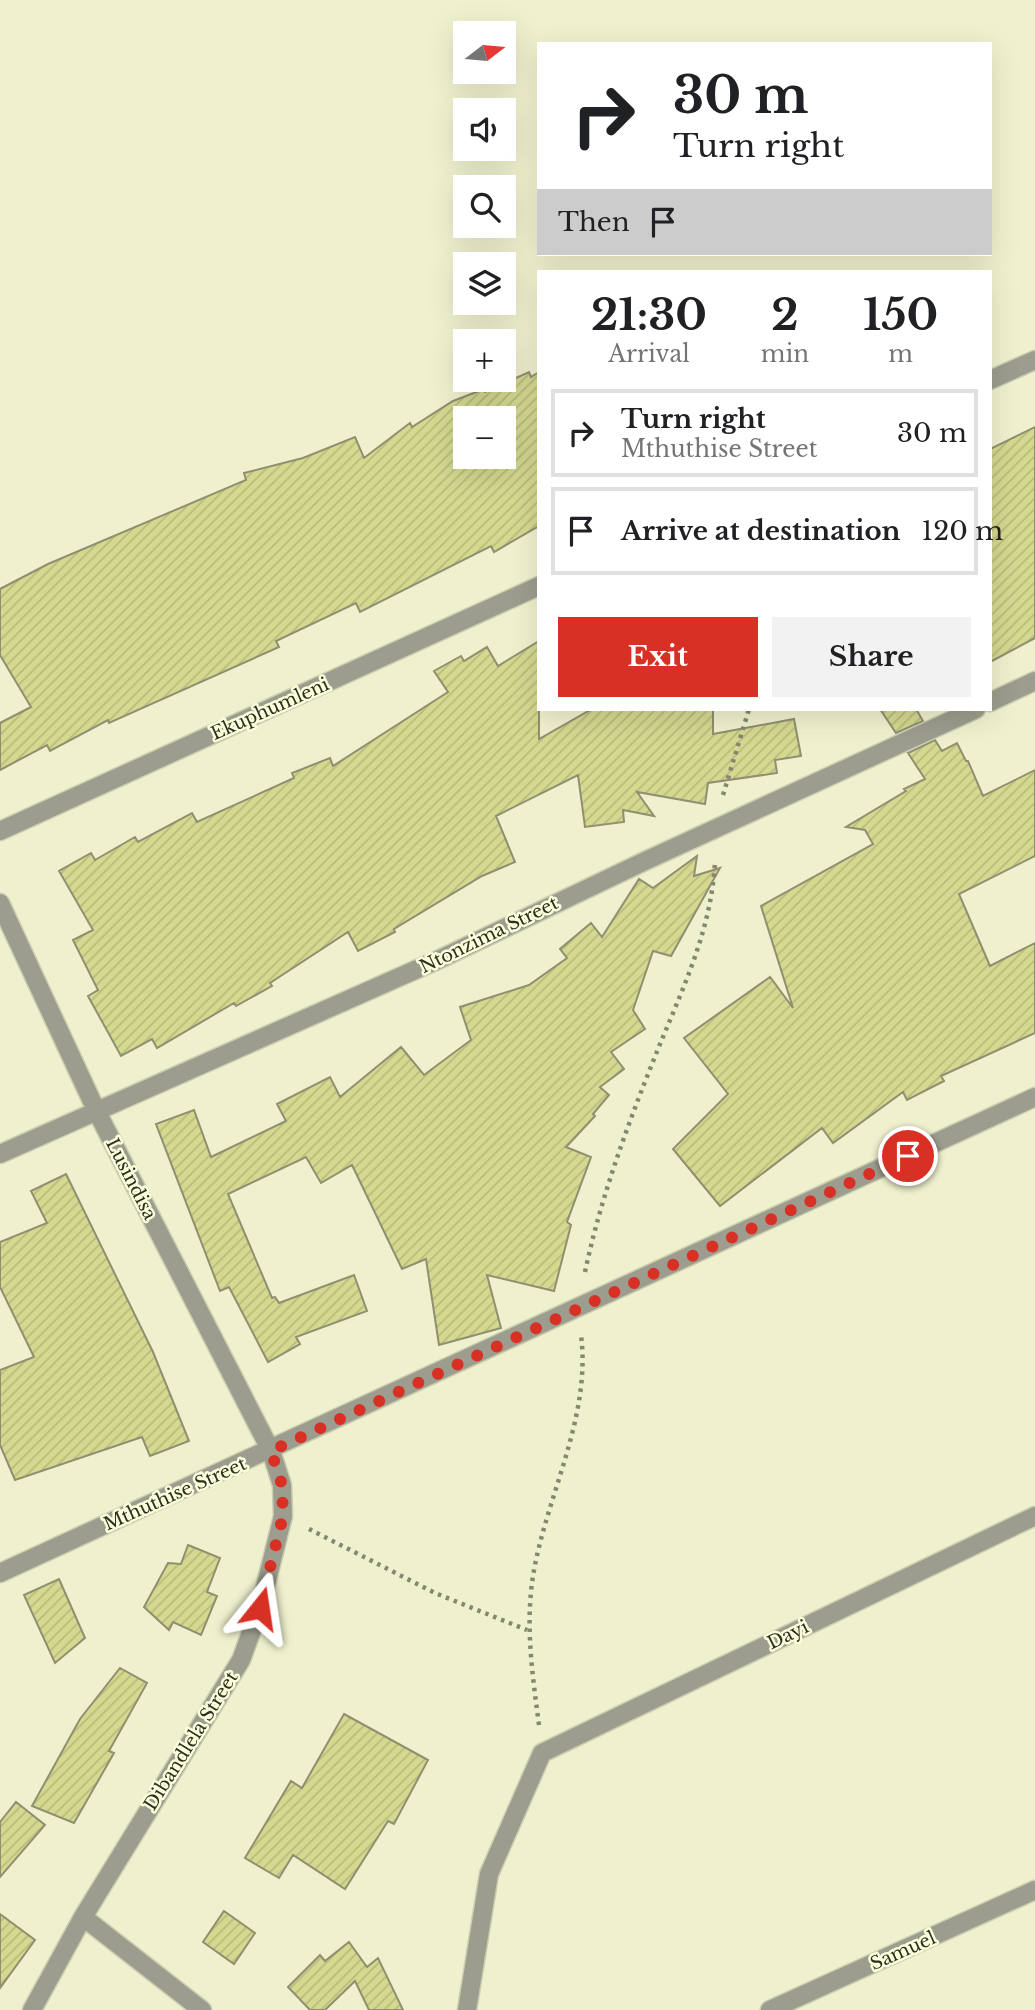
<!DOCTYPE html>
<meta charset="utf-8">
<style>
:root{--surface:#fff;--page:#f2f2f2;--text:#202124;--muted:#757577;--line:#e0e0e0;--accent:#d93025}
body{margin:0;font-family:"Libre Baskerville",serif;background:var(--page);color:var(--text);height:100vh;display:flex;flex-direction:column;font-size:26px;white-space:nowrap}
*{box-sizing:border-box;margin:0}
p{font-size:23px;color:var(--muted)}
.icon{flex:none;width:38px;height:38px;fill:none;stroke:currentColor;stroke-width:2;stroke-linecap:round;stroke-linejoin:round}
.map{position:relative;flex:1;overflow:hidden}
.sheet{position:absolute;left:537px;top:270px;width:455px;height:441px;display:flex;flex-direction:column;background:var(--surface);border-radius:0px;box-shadow:0 7px 28px #0002}
.sheet>*{flex:none}
.guide{position:absolute;left:537px;top:42px;width:455px;height:214px;border-radius:0px;box-shadow:0 7px 28px #0002;background:#fff;color:var(--text);overflow:hidden}
.needle{width:46px;rotate:74deg}
.controls{position:absolute;left:453px;top:21px;display:grid;gap:14px}
.controls a{display:grid;place-items:center;width:63px;height:63px;border-radius:0px;background:var(--surface);box-shadow:0 7px 28px #0002;font-size:35px}
.pin{position:absolute;display:grid;place-items:center;width:60px;height:60px;color:#fff;margin:-30px;border:4px solid #fff;border-radius:50%;box-shadow:0 2px 7px #0007}
.me{position:absolute;width:77px;margin:-38px;rotate:15deg;stroke-linejoin:round;filter:drop-shadow(0 0 5px #0008)}
.turn{display:flex;align-items:center;gap:24px;height:147px;padding:0 21px;font-size:32px}
.turn .icon{width:91px;height:91px;stroke-width:2.5}
.turn b{display:block;font-size:49px;line-height:60px}
.then{display:flex;align-items:center;height:66px;padding:0 21px;background:#0003;gap:14px;font-size:26px}
.eta{display:flex;justify-content:space-evenly;align-items:center;height:119px;text-align:center}
.eta b{font-size:42px;font-weight:700;line-height:49px}
.button{display:flex;gap:14px;margin-top:auto;padding:14px 21px}
.button a{flex:1;height:80px;border-radius:0px;background:var(--accent);color:#fff;font-size:28px;font-weight:700;line-height:80px;text-align:center}
.button a+a{background:var(--page);color:var(--text)}
ul{padding:0;list-style:none}
li{display:flex;align-items:center;gap:21px;height:88px;margin:0 14px 10px;padding:0 7px;border:4px solid var(--line);border-radius:0px}
li div{flex:1}
li b{display:block;font-size:26px}
li em{font-style:normal}
.map>svg:first-child{display:block}
.building{fill:url(#building-hatch);stroke:#8e9070;stroke-width:2;fill-rule:evenodd}
.lines{fill:none;stroke-linecap:round;stroke-linejoin:round}
.street-casing{stroke:#ccceaf;stroke-width:21}
.path{stroke:#868770;stroke-width:4.5;stroke-dasharray:3.5 5;stroke-linecap:butt}
.street{stroke:#9c9d8e;stroke-width:18}
.route{stroke:#d93025;stroke-width:12;stroke-dasharray:0 21.6}
.labels{text-anchor:middle;stroke-width:5;stroke-linejoin:round;paint-order:stroke}
.street-label{font-size:18px;fill:#2e2e21;stroke:#fcfedb}
</style>
<div class="map">
<svg width="1035" height="2010" viewBox="0 0 1035 2010">
<defs>
<pattern id="building-hatch" width="6" height="6" patternUnits="userSpaceOnUse" patternTransform="scale(1.75)"><rect width="6" height="6" fill="#d5d990"/><path d="M-1 1l2-2M0 6l6-6M5 7l2-2" fill="none" stroke="#b7bb7c"/></pattern>
</defs>
<rect width="100%" height="100%" fill="#eff1ce"/>
<!-- building -->
<path class="building" d="M 529,372 L 531,377 L 539,372 L 539,526 L 494,552 L 491,546 L 360,612 L 356,603 L 276,641 L 279,647 L 109,723 L 108,720 L 50,751 L 47,745 L 0,770 L 0,723 L 31,707 L 0,655 L 0,589 L 48,564 L 246,480 L 244,473 L 303,458 L 355,437 L 364,458 L 410,423 L 412,427 L 453,401 L 484,389 L 485,392 ZM 466,418 L 504,418 L 504,457 L 466,457 Z
M 1035,427 L 1035,638 L 990,662 L 990,449 Z
M 539,641 L 539,739 L 592,709 L 713,709 L 713,734 L 794,719 L 801,756 L 775,760 L 777,773 L 708,783 L 705,804 L 637,792 L 654,816 L 623,810 L 624,822 L 585,827 L 578,775 L 496,816 L 515,862 L 482,876 L 394,929 L 395,932 L 358,951 L 348,932 L 270,983 L 272,986 L 236,1006 L 234,1003 L 157,1048 L 152,1039 L 121,1056 L 88,996 L 98,990 L 73,940 L 93,930 L 59,871 L 91,853 L 95,860 L 135,837 L 138,842 L 192,813 L 197,822 L 294,778 L 292,773 L 330,758 L 333,766 L 448,692 L 434,671 L 461,656 L 464,661 L 487,647 L 498,666 Z
M 880,709 L 916,709 L 923,721 L 896,733 Z
M 935,740 L 942,751 L 957,743 L 966,761 L 968,761 L 983,796 L 1035,770 L 1035,856 L 959,894 L 990,966 L 1035,943 L 1035,1033 L 941,1076 L 944,1081 L 907,1100 L 903,1092 L 833,1143 L 822,1128 L 720,1206 L 673,1149 L 728,1094 L 684,1038 L 770,977 L 793,1008 L 761,906 L 873,844 L 865,830 L 846,827 L 906,791 L 904,789 L 925,779 L 908,753 Z
M 697,856 L 694,876 L 720,868 L 671,956 L 653,951 L 633,1010 L 645,1029 L 611,1052 L 624,1069 L 600,1087 L 609,1095 L 593,1114 L 595,1116 L 566,1147 L 591,1157 L 567,1222 L 571,1225 L 554,1291 L 487,1275 L 501,1328 L 439,1345 L 426,1259 L 402,1269 L 352,1165 L 321,1183 L 306,1157 L 228,1194 L 272,1298 L 275,1297 L 279,1303 L 354,1275 L 367,1311 L 296,1337 L 300,1344 L 268,1362 L 229,1287 L 220,1291 L 156,1124 L 194,1110 L 211,1157 L 286,1121 L 277,1104 L 330,1077 L 340,1097 L 401,1047 L 424,1075 L 471,1040 L 460,1007 L 529,985 L 567,958 L 560,949 L 591,923 L 602,937 L 639,879 L 653,888 Z
M 66,1174 L 153,1352 L 189,1441 L 150,1456 L 142,1437 L 15,1480 L 0,1445 L 0,1370 L 34,1357 L 0,1287 L 0,1242 L 47,1223 L 31,1191 Z
M 188,1545 L 220,1558 L 207,1592 L 217,1596 L 201,1635 L 173,1622 L 169,1630 L 144,1607 L 168,1563 L 181,1564 Z
M 59,1579 L 85,1638 L 55,1663 L 24,1595 Z
M 120,1668 L 147,1683 L 109,1751 L 114,1753 L 74,1823 L 32,1806 L 80,1719 Z
M 344,1714 L 428,1760 L 394,1824 L 388,1821 L 345,1889 L 293,1855 L 279,1878 L 245,1858 L 291,1781 L 302,1788 Z
M 16,1802 L 45,1825 L 0,1877 L 0,1822 Z
M 224,1911 L 255,1933 L 234,1964 L 203,1942 Z
M 0,1914 L 35,1940 L 0,1988 Z
M 349,1942 L 367,1967 L 378,1958 L 403,2010 L 369,2010 L 355,1981 L 325,2010 L 310,2010 L 288,1987 L 320,1955 L 325,1961 Z"/>
<g class="lines">
<!-- street casing -->
<g class="street-casing">
<path id="street" d="M 990,380 L 1035,360
M 990,702 L 1035,681
M 0,831 L 539,586
M 0,903 L 96,1110 L 271,1451 L 282,1485 L 283,1516 L 260,1608 L 241,1660 L 83,1917 L 32,2010
M 0,1154 L 440,959 L 645,861 L 976,709
M 0,1573 L 1035,1097
M 83,1917 L 202,2010
M 467,2010 L 489,1874 L 542,1753 L 1035,1516
M 770,2010 L 1035,1890"/>
</g>
<!-- path -->
<path class="path" d="M 723,795 L 749,709
M 585,1272 C 601,1196 629,1121 658,1049 C 683,988 712,928 715,861
M 309,1529 L 435,1593 L 527,1630
M 539,1725 C 532,1671 524,1619 535,1565 C 550,1489 591,1414 581,1335"/>
<!-- street -->
<use href="#street" class="street"/>
</g>
<g class="lines">
<!-- route -->
<path class="route" d="M 260,1608 L 283,1516 L 282,1485 L 271,1451 L 908,1156"/>
</g>
<g class="labels">
<!-- street labels -->
<g class="street-label">
<text transform="translate(270 709) rotate(-24)" y="6">Ekuphumleni</text>
<text transform="translate(489 935) rotate(-26)" y="6">Ntonzima Street</text>
<text transform="translate(131 1179) rotate(63)" y="6">Lusindisa</text>
<text transform="translate(175 1494) rotate(-24)" y="6">Mthuthise Street</text>
<text transform="translate(788 1635) rotate(-26)" y="6">Dayi</text>
<text transform="translate(191 1741) rotate(-58)" y="6">Dibandlela Street</text>
<text transform="translate(903 1951) rotate(-24)" y="6">Samuel</text>
</g>
</g>
</svg>
<div class="controls">
<a><svg class="needle" viewBox="-14 -14 28 28"><path d="M0-13l5 13h-10z" fill="#e53935"/><path d="M0 13l5-13h-10z" fill="#757577"/></svg></a>
<a><svg class="icon" aria-label="sound" viewBox="0 0 24 24"><path d="M4 9h4l5-4v14l-5-4H4zM17 9q2 3 0 6"/></svg></a>
<a><svg class="icon" aria-label="search" viewBox="0 0 24 24"><circle cx="10" cy="10" r="6"/><path d="M15 15l6 6"/></svg></a>
<a><svg class="icon" aria-label="layers" viewBox="0 0 24 24"><path d="M12 4l9 5-9 5-9-5zM3 14l9 5 9-5"/></svg></a>
<a>+</a>
<a>−</a>
</div>
<div class="pin" style="left:908px;top:1156px;background:#d93025"><svg class="icon" aria-label="arrive" viewBox="0 0 24 24"><path d="M6 21V4h12l-3 4 3 4H6"/></svg></div>
<svg class="me" style="left:260px;top:1608px" viewBox="-20 -20 40 40"><path d="M0-17L14 15 0 8-14 15z" fill="#d93025" stroke="#fff" stroke-width="4"/></svg>
<div class="guide">
<div class="turn"><svg class="icon" aria-label="right" viewBox="0 0 24 24"><path d="M7 20v-9h11M14 6l5 5-5 5"/></svg><div><b>30 m</b>Turn right</div></div>
<div class="then">Then<svg class="icon" aria-label="arrive" viewBox="0 0 24 24"><path d="M6 21V4h12l-3 4 3 4H6"/></svg></div>
</div>
<section class="sheet">
<div class="eta">
<div><b>21:30</b><p>Arrival</p></div>
<div><b>2</b><p>min</p></div>
<div><b>150</b><p>m</p></div>
</div>
<ul>
<li><svg class="icon" aria-label="right" viewBox="0 0 24 24"><path d="M7 20v-9h11M14 6l5 5-5 5"/></svg><div><b>Turn right</b><p>Mthuthise Street</p></div><em>30 m</em></li>
<li><svg class="icon" aria-label="arrive" viewBox="0 0 24 24"><path d="M6 21V4h12l-3 4 3 4H6"/></svg><div><b>Arrive at destination</b></div><em>120 m</em></li>
</ul>
<div class="button"><a>Exit</a><a>Share</a></div>
</section>
</div>
